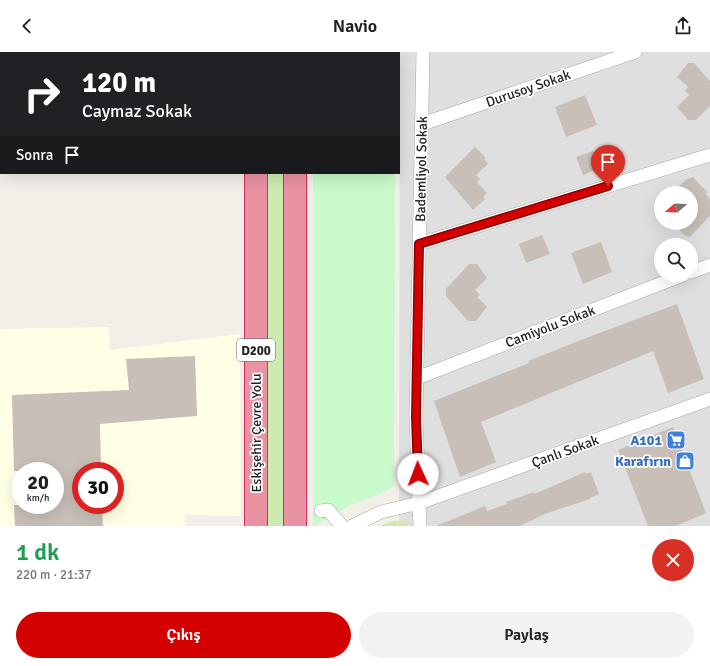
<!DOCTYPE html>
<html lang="tr">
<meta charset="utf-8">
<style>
:root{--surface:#fff;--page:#f2f2f2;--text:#202124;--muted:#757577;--accent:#d40000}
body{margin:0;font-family:Signika,sans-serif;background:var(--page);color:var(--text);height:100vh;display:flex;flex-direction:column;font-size:15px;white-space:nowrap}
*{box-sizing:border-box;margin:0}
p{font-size:13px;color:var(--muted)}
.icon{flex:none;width:22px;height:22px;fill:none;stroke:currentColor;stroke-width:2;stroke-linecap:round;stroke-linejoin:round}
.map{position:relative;height:474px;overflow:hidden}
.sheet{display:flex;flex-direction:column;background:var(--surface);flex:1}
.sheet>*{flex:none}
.top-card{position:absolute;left:0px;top:0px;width:400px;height:122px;box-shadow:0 4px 16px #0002;background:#202124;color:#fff;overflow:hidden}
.needle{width:26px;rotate:251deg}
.buttons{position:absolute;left:654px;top:134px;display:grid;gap:8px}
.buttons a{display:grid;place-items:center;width:44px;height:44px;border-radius:50%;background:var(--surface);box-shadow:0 4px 16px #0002;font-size:20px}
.speed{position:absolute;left:12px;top:410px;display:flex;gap:8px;font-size:20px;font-weight:700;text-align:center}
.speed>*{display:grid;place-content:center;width:52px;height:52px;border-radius:50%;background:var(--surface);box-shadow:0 4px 16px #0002;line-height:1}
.speed small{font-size:10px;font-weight:400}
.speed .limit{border:6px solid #d22;background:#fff;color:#111}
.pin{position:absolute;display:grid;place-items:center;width:34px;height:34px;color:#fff;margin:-41px -17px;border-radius:50% 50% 50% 0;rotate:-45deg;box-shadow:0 0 4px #0007}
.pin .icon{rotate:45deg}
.me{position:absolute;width:44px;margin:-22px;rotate:358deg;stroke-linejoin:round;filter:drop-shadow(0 0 3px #0008)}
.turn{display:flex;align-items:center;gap:14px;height:84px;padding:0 16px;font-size:18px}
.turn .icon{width:52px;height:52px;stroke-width:2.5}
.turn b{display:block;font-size:28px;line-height:34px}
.then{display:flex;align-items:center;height:38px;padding:0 16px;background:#0003;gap:8px;font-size:15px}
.round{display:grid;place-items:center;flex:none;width:42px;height:42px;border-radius:21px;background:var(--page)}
.summary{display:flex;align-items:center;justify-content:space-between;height:68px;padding:0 16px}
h1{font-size:24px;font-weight:600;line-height:30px;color:#1e9e55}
.action{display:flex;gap:8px;margin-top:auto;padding:8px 16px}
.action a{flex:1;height:46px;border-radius:24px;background:var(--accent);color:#fff;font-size:16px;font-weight:600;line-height:46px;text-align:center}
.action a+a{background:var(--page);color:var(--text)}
header{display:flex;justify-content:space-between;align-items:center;height:52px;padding:0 16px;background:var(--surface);font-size:18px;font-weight:600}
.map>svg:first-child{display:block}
.residential{fill:#e0dfdf;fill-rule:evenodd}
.education{fill:#ffffe5;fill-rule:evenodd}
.grass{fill:#cdebb0}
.park{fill:#c8facc}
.building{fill:#c7bfb8}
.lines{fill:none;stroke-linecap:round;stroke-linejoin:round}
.street-casing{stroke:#a9a9a9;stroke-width:14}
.highway-casing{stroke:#dc2a67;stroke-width:24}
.street{stroke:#fff;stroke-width:13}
.highway{stroke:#e892a2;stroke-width:22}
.route-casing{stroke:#8a0000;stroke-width:10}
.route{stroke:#d40000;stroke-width:7}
.labels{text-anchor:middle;stroke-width:3.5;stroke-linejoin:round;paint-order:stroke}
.shield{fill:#fff;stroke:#646464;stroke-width:1}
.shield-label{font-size:13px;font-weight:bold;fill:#222}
.street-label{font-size:14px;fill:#222;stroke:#fff}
.shop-label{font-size:14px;font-weight:bold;fill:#366cbe;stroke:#fff;text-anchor:end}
</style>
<header><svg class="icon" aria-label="back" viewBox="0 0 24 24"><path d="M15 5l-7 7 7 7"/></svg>Navio<svg class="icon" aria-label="share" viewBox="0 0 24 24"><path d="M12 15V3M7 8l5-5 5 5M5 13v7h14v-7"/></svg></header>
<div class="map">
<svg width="710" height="474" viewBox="0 0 710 474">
<rect width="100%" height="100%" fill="#f2efe9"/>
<!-- residential -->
<path class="residential" d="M 400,0 L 710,0 L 710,474 L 399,474 ZM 661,141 L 691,141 L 691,171 L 661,171 ZM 661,193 L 691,193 L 691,223 L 661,223 Z"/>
<!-- education -->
<path class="education" d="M 109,275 L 110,298 L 240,282 L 241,464 L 185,463 L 185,474 L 0,474 L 0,277 ZM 21,419 L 55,419 L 55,453 L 21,453 ZM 81,419 L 115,419 L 115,453 L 81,453 Z"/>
<!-- grass -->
<path class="grass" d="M 268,121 L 283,121 L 284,474 L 268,474 Z
M 394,469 L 405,470 L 411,474 L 379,474 Z"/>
<!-- park -->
<path class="park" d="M 313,121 L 395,121 L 394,435 L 373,445 L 350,453 L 315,474 L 313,474 Z"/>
<!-- building -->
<path class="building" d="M 688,11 L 694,11 L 710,29 L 710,54 L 696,68 L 688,68 L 677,55 L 689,43 L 685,39 L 688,35 L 677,25 Z
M 585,43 L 597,73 L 566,85 L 555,55 Z
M 475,95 L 486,106 L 484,107 L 488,112 L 476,123 L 480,127 L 477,130 L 487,141 L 483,145 L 485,147 L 473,158 L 445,125 Z
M 593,99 L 599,116 L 583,123 L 576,105 Z
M 693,125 L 707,140 L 706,142 L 710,147 L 710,164 L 690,185 L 684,183 L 674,171 L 691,171 L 691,141 L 685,141 L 679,134 L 687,127 Z
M 542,183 L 550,202 L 526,211 L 519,192 Z
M 601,190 L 612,220 L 583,232 L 571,201 Z
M 469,212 L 477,212 L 487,226 L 475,238 L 480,243 L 477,245 L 487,255 L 476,269 L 468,269 L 446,244 L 446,237 Z
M 677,252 L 704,327 L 668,341 L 653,299 L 481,370 L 496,410 L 460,425 L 434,349 L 529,311 L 528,309 L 586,286 Z
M 195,304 L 197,364 L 100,372 L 101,419 L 81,419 L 81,453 L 102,453 L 103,474 L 15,474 L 14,453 L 55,453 L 55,419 L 14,419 L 12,343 L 129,338 L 126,307 Z
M 673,375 L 706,461 L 676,474 L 648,474 L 618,398 Z
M 585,420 L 586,422 L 591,420 L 599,442 L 590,446 L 590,447 L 547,461 L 520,474 L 436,474 L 485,454 L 487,459 L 507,452 L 506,450 L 534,440 L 534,442 L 539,440 Z"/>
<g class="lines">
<!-- street casing -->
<g class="street-casing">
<path id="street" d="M 422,72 L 635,0
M 419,192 L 710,103
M 691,220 L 710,213
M 417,326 L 683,223
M 321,459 L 328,458 L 342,474
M 352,474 L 381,460 L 419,451 L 416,365 L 423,0
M 420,474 L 419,451 L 710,347"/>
</g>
<!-- highway casing -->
<g class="highway-casing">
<path id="highway" d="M 295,0 L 295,1
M 257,1 L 257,0
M 295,121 L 295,474
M 256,474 L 256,121"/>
</g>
<!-- street -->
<use href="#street" class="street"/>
<!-- highway -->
<use href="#highway" class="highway"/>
</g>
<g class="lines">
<!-- route casing -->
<g class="route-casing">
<path id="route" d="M 418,422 L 416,365 L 419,192 L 608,134"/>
</g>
<!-- route -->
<use href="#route" class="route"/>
</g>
<!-- icons -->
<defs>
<g id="supermarket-square" transform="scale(1)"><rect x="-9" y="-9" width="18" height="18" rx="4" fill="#3f7fe0" stroke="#fff"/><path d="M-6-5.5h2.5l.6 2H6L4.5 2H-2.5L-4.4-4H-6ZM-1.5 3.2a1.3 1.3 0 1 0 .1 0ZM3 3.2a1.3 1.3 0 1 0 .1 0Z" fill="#fff"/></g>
<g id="shop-square" transform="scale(1)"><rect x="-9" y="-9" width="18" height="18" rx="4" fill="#3f7fe0" stroke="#fff"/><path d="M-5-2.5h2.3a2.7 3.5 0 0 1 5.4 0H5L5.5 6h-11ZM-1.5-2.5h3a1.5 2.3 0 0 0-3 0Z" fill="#fff"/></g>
</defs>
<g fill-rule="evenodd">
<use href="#supermarket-square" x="676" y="388"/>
<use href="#shop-square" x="685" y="409"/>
</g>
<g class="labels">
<!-- shield labels -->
<rect class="shield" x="237" y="287" width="38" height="22" rx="3"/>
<g class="shield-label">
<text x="256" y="303">D200</text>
</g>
<!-- street labels -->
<g class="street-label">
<text transform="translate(528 36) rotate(-19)" y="5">Durusoy Sokak</text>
<text transform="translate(421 117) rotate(-89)" y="5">Bademliyol Sokak</text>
<text transform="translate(550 274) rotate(-21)" y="5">Camiyolu Sokak</text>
<text transform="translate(256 381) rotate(-90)" y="5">Eskişehir Çevre Yolu</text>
<text transform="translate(565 399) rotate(-20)" y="5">Çanlı Sokak</text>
</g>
<!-- shop labels -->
<g class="shop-label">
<text x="662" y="393">A101</text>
<text x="671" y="414">Karafırın</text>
</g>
</g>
</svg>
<div class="buttons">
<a><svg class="needle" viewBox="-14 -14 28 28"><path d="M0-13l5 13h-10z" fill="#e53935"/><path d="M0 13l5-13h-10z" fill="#757577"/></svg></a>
<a><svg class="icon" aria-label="search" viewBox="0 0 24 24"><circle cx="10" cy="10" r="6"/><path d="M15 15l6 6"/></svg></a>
</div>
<div class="speed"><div>20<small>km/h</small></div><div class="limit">30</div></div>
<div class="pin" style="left:608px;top:134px;background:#d93025"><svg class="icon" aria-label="arrive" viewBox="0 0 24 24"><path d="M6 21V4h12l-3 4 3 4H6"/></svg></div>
<svg class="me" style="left:418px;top:422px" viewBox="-20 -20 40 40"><circle r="19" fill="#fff"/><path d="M0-13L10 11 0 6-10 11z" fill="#d40000"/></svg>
<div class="top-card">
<div class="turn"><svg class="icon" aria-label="right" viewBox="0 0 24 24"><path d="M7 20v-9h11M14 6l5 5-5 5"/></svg><div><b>120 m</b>Caymaz Sokak</div></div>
<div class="then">Sonra<svg class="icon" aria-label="arrive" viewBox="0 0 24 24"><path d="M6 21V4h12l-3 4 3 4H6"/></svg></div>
</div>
</div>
<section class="sheet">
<div class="summary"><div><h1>1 dk</h1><p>220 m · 21:37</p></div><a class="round" style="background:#d93025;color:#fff"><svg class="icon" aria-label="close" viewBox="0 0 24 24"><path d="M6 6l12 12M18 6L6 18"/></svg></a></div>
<div class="action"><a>Çıkış</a><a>Paylaş</a></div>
</section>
